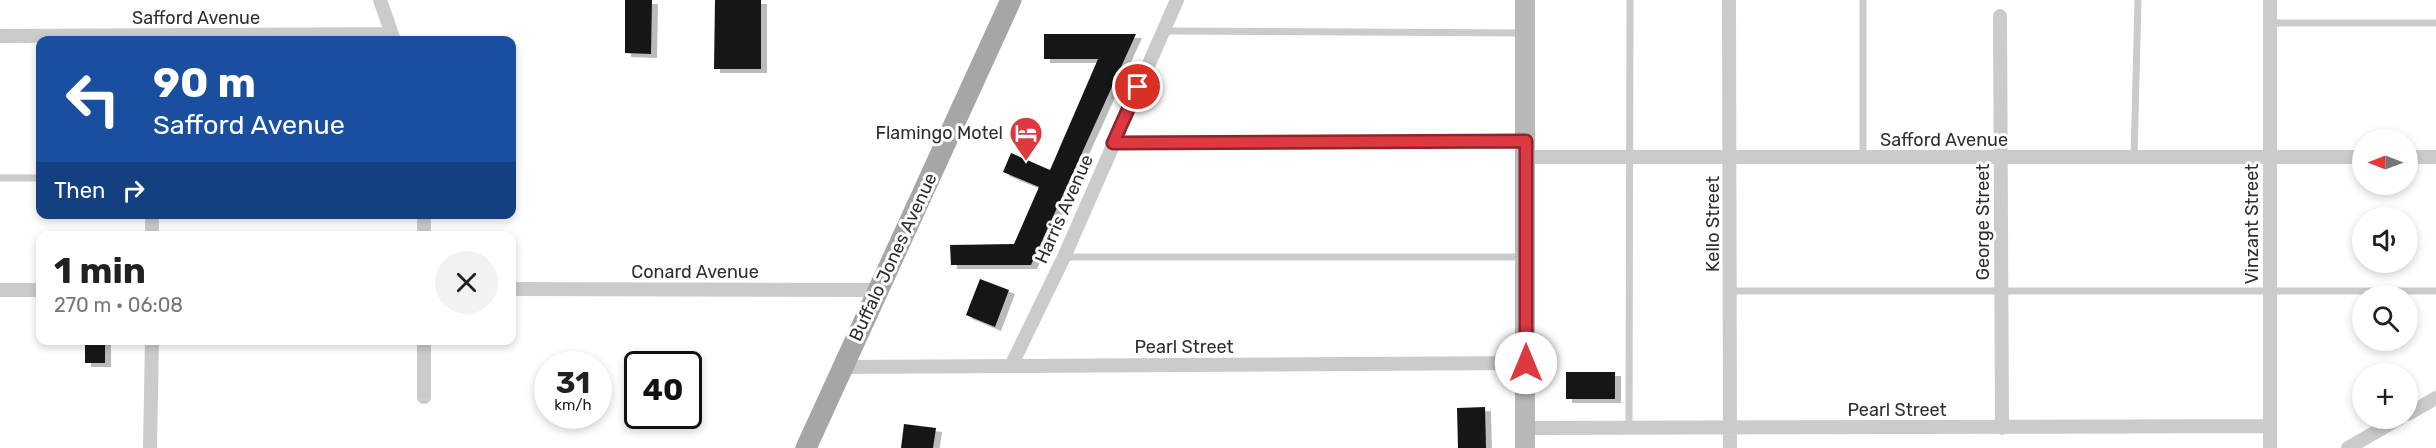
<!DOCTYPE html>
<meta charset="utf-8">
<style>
:root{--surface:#fff;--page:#f2f2f2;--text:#202124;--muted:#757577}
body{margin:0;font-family:Rubik,sans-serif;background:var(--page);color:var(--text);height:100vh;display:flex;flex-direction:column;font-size:22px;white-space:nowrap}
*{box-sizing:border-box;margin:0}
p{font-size:20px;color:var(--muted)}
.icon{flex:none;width:33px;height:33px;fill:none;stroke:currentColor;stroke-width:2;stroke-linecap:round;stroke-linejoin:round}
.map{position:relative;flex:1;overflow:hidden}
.side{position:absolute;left:36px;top:231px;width:480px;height:114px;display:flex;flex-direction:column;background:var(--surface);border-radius:12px;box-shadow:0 3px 9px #0003}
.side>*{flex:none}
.guide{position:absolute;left:36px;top:36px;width:480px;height:183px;border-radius:12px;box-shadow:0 3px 9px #0003;background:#1a4fa0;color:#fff;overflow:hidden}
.needle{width:39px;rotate:270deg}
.controls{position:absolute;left:2352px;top:129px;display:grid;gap:12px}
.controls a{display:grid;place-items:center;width:66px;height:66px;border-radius:50%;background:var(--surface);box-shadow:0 3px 9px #0003;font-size:30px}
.speed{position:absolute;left:534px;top:351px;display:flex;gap:12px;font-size:30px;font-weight:700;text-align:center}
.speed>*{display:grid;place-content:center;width:78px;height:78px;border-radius:50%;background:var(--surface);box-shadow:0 3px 9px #0003;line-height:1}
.speed small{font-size:15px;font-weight:400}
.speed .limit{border:3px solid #111;border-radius:9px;background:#fff;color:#111}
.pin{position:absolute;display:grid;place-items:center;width:51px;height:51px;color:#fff;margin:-26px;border:3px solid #fff;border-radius:50%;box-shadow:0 2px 6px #0007}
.me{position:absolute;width:66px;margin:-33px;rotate:0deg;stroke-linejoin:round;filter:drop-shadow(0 0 4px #0008)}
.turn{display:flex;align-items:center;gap:21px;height:126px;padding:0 18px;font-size:27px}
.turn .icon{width:78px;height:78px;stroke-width:2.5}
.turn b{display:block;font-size:42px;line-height:51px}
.then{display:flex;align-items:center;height:57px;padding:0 18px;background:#0003;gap:12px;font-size:22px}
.round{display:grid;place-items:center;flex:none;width:63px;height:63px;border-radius:32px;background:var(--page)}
.summary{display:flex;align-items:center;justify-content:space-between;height:102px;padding:0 18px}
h1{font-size:36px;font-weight:700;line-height:45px}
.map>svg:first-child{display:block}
.building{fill:#151515;filter:url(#shadow)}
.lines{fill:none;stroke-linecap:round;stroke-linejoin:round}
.lane{stroke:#cbcbcb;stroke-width:7}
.street{stroke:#cbcbcb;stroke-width:14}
.secondary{stroke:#b8b8b8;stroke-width:20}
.primary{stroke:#a6a6a6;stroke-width:21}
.route-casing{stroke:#8f252a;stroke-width:15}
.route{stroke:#dc3941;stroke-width:10}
.labels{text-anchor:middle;stroke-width:6;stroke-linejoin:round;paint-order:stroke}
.street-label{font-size:18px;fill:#2e2e2e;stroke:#fff}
.poi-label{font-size:18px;fill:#2e2e2e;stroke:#fff;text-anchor:end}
</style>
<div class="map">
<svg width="2436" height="448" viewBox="0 0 2436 448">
<defs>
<filter id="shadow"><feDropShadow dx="6" dy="4" stdDeviation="0" flood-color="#0004"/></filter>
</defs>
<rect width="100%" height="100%" fill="#fff"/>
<!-- building -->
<path class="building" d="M 625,0 L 652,0 L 651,54 L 625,53 Z
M 715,0 L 761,0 L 761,69 L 714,69 Z
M 1044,34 L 1136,34 L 1031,265 L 951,265 L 950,245 L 1014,244 L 1039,187 L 1003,172 L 1011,153 L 1050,170 L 1098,59 L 1044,59 Z
M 980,279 L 1009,290 L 995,327 L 966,315 Z
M 85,340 L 105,340 L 105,363 L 85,363 Z
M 1566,372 L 1615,372 L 1615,399 L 1566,399 Z
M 1485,407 L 1486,448 L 1458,448 L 1457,408 Z
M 904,424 L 936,428 L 933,448 L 901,448 Z"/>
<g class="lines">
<!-- lane -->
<path class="lane" d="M 1863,0 L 1863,158
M 2270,23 L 2436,23
M 1163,31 L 1524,33
M 2134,158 L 2138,0
M 0,178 L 40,178
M 1064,257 L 1523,257
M 1731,291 L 2436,291
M 1629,428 L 1630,0"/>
<!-- street -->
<path class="street" d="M 380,0 L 394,40
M 1729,0 L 1730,448
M 2000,16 L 2002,428
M 0,36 L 392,34
M 1112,143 L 1526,141
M 1526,157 L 2362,157
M 2408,157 L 2436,157
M 152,214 L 152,236
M 424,236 L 424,214
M 512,289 L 878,290
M 0,290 L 40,290
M 1011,366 L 1064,257 L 1177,0
M 843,367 L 1526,363
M 424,397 L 424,340
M 2408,414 L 2436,398
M 1525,428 L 2270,426
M 150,448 L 152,340
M 2270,448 L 2270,0
M 2348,448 L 2400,418"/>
<!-- secondary -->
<path class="secondary" d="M 1525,0 L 1525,448"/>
<!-- primary -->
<path class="primary" d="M 806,448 L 1011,0"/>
</g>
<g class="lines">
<!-- route casing -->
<g class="route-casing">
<path id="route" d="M 1138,87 L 1113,143 L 1526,141 L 1526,363"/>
</g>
<!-- route -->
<use href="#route" class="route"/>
</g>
<!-- icons -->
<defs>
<g id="hotel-pin" transform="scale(1.725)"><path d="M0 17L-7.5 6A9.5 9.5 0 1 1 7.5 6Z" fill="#dc3941" stroke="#fff"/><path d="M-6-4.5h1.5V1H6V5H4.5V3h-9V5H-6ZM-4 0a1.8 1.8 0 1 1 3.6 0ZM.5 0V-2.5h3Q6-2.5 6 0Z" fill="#fff"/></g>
</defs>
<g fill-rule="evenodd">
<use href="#hotel-pin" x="1026" y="133"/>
</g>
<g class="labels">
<!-- street labels -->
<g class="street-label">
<text x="196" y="24">Safford Avenue</text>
<text x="1944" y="146">Safford Avenue</text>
<text transform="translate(1064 209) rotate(-66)" y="6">Harris Avenue</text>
<text transform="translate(1983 222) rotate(-90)" y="6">George Street</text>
<text transform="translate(1713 224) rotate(-90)" y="6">Kello Street</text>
<text transform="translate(2252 224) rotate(-90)" y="6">Vinzant Street</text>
<text transform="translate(893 257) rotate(-65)" y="6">Buffalo Jones Avenue</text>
<text x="695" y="278">Conard Avenue</text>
<text x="1184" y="353">Pearl Street</text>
<text x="1897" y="416">Pearl Street</text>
</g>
<!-- poi labels -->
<g class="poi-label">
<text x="1003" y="139">Flamingo Motel</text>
</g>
</g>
</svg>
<div class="controls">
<a><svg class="needle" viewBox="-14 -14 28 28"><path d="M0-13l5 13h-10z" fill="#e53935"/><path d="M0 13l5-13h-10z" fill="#757577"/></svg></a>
<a><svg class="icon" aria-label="sound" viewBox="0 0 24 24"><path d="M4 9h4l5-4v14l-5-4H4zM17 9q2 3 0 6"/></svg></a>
<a><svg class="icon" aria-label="search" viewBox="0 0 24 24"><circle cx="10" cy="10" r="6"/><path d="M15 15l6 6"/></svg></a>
<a>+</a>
</div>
<div class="speed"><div>31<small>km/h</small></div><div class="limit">40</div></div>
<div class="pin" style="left:1138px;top:87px;background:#d93025"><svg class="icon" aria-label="arrive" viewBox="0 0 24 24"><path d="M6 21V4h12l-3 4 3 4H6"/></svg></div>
<svg class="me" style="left:1526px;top:363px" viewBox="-20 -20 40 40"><circle r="19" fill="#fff"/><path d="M0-13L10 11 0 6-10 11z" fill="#dc3941"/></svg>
<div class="guide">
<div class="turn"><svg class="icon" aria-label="left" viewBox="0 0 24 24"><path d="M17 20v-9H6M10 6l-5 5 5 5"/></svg><div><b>90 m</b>Safford Avenue</div></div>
<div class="then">Then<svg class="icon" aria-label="right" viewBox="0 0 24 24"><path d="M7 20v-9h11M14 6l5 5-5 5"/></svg></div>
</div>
<section class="side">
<div class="summary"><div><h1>1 min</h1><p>270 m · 06:08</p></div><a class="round"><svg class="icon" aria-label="close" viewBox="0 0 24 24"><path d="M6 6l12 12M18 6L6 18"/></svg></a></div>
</section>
</div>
